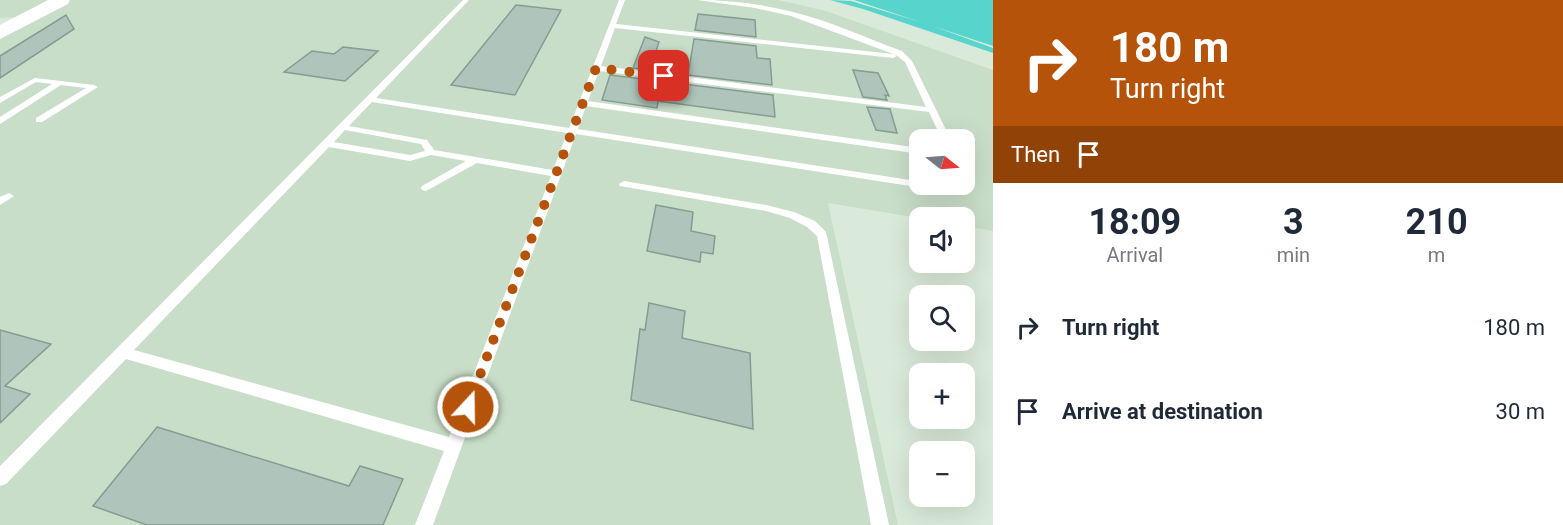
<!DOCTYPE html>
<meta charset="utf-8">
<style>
:root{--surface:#fff;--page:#f2f2f3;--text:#1f2937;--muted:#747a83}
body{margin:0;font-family:Roboto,sans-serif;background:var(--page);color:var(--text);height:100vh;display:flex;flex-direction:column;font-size:22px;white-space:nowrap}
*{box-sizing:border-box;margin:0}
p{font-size:20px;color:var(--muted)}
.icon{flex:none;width:33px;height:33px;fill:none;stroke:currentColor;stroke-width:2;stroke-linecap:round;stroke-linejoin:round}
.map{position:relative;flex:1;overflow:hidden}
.drawer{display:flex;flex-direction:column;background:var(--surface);width:570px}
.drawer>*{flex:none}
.top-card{background:#b45309;color:#fff;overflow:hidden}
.needle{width:39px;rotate:107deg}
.controls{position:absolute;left:909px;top:129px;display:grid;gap:12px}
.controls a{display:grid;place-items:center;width:66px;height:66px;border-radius:12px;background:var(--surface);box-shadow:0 6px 24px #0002;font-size:30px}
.pin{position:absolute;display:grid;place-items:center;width:51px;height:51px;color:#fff;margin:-26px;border-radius:12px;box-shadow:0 3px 9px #0006}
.me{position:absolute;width:66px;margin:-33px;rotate:21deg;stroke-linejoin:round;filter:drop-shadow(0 0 4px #0008)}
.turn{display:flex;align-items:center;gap:21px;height:126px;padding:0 18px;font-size:27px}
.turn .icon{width:78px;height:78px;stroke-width:2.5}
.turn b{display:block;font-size:42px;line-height:51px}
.then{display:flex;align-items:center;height:57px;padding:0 18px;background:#0003;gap:12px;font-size:22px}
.eta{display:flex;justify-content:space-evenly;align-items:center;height:102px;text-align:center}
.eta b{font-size:36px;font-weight:700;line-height:42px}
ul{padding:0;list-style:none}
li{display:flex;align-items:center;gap:18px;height:84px;padding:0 18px}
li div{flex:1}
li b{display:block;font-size:22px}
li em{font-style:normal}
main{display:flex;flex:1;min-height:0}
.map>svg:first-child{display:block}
.built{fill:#c9dec8;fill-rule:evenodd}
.water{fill:#57d4cc}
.building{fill:#afc5bb;stroke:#869b91;stroke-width:1.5}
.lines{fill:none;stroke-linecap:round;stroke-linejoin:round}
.lane{fill:#fff;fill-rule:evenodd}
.secondary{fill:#fff;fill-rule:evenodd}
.route{stroke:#b45309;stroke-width:10;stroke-dasharray:0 18}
</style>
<main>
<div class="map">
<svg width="993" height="525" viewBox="0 0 993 525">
<rect width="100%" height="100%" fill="#daeada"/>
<!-- built -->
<path class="built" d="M 0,0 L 55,0 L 19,17 L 0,18 Z
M 69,0 L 778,0 L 826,11 L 993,70 L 993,231 L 965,226 L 964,218 L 919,218 L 828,203 L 898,525 L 0,525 L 0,37 ZM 920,140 L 964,140 L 964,184 L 920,184 Z"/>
<!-- water -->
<path class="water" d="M 830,0 L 851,1 L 927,24 L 993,48 L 993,53 L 863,9 Z
M 854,0 L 993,0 L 993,46 Z"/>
<!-- building -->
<path class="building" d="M 516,5 L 561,10 L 515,95 L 451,85 Z
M 698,14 L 755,20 L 756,37 L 695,30 Z
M 66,15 L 74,29 L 0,78 L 0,56 Z
M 645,37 L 659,42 L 650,70 L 633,68 Z
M 694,39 L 756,46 L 757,58 L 770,59 L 772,85 L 688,75 Z
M 343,47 L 378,51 L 345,81 L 284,72 L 312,51 L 334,54 Z
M 853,70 L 878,73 L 889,96 L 885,95 L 887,100 L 863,97 Z
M 610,75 L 773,95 L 775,117 L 658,101 L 657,108 L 602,100 Z
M 867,107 L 890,109 L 897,133 L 876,130 Z
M 656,205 L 693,212 L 691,231 L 715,236 L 713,254 L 701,252 L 700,262 L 647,251 Z
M 649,303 L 685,311 L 682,338 L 750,353 L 753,429 L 631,400 L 640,329 L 645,330 Z
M 0,330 L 51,344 L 5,386 L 30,394 L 0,423 Z
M 157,427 L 349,486 L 360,466 L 403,479 L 383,525 L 147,525 L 93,506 Z"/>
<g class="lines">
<!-- lane -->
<path class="lane" d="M 463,0 L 469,0 L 376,98 L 569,128 L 619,0 L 625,0 L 616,24 L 893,54 L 897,56 L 893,58 L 615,28 L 601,66 L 926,107 L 905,62 L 896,55 L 791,16 L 755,8 L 697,0 C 729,0 762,4 793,12 C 830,21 866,38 902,51 L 912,61 L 951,140 L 942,140 L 929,112 L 599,71 L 588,101 L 920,148 L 920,154 L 586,106 L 578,129 L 910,180 L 920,179 L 920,184 L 922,184 L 910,186 L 576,134 L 433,525 L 415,525 L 444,451 L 126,359 L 6,484 L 0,486 L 0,466 ZM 372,102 L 567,133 L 553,170 L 434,150 L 427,140 L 349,126 ZM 345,130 L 421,144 L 425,151 L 410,155 L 334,142 ZM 329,147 L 410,161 L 431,155 L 466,161 L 422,186 L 421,188 L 422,190 L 426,191 L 477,163 L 551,176 L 449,437 L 134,350 Z
M 35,78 L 94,85 L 98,87 L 42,122 L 36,122 L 36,118 L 86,88 L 61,85 L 0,124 L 0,117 L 52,84 L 36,82 L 0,103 L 0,97 Z
M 624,181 L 766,205 L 794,212 L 815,221 L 826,232 L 889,525 L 871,525 L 817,236 L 807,227 L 790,218 L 766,211 L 620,186 L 619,184 Z
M 9,193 L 14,196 L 0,205 L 0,197 Z"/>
<!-- secondary -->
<path class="secondary" d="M 48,0 L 70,0 L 68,4 L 0,39 L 0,25 Z"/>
</g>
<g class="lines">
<!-- route -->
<path class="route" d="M 468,407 L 596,68 L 664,76"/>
</g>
</svg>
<div class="controls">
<a><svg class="needle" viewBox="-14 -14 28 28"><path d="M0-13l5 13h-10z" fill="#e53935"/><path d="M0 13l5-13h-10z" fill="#747a83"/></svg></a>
<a><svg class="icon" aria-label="sound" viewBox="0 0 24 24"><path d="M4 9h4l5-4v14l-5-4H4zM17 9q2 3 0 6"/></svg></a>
<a><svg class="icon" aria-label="search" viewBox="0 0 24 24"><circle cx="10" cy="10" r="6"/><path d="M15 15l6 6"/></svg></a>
<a>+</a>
<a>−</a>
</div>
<div class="pin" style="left:664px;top:76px;background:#d93025"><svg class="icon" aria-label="arrive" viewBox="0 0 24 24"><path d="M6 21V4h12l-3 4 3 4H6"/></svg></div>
<svg class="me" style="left:468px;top:407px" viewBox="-20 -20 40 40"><circle r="17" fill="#b45309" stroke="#fff" stroke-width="3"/><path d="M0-11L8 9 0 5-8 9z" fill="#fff"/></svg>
</div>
<section class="drawer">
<div class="top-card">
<div class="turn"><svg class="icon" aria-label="right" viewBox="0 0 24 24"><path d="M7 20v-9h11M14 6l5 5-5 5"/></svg><div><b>180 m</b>Turn right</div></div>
<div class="then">Then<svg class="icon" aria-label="arrive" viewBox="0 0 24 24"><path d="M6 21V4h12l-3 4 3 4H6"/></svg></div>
</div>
<div class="eta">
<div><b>18:09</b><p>Arrival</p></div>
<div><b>3</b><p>min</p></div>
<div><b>210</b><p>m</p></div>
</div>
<ul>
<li><svg class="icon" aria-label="right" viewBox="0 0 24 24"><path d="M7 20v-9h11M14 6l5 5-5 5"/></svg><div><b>Turn right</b></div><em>180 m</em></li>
<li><svg class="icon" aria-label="arrive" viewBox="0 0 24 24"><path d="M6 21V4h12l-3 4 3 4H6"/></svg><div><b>Arrive at destination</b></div><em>30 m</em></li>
</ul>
</section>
</main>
